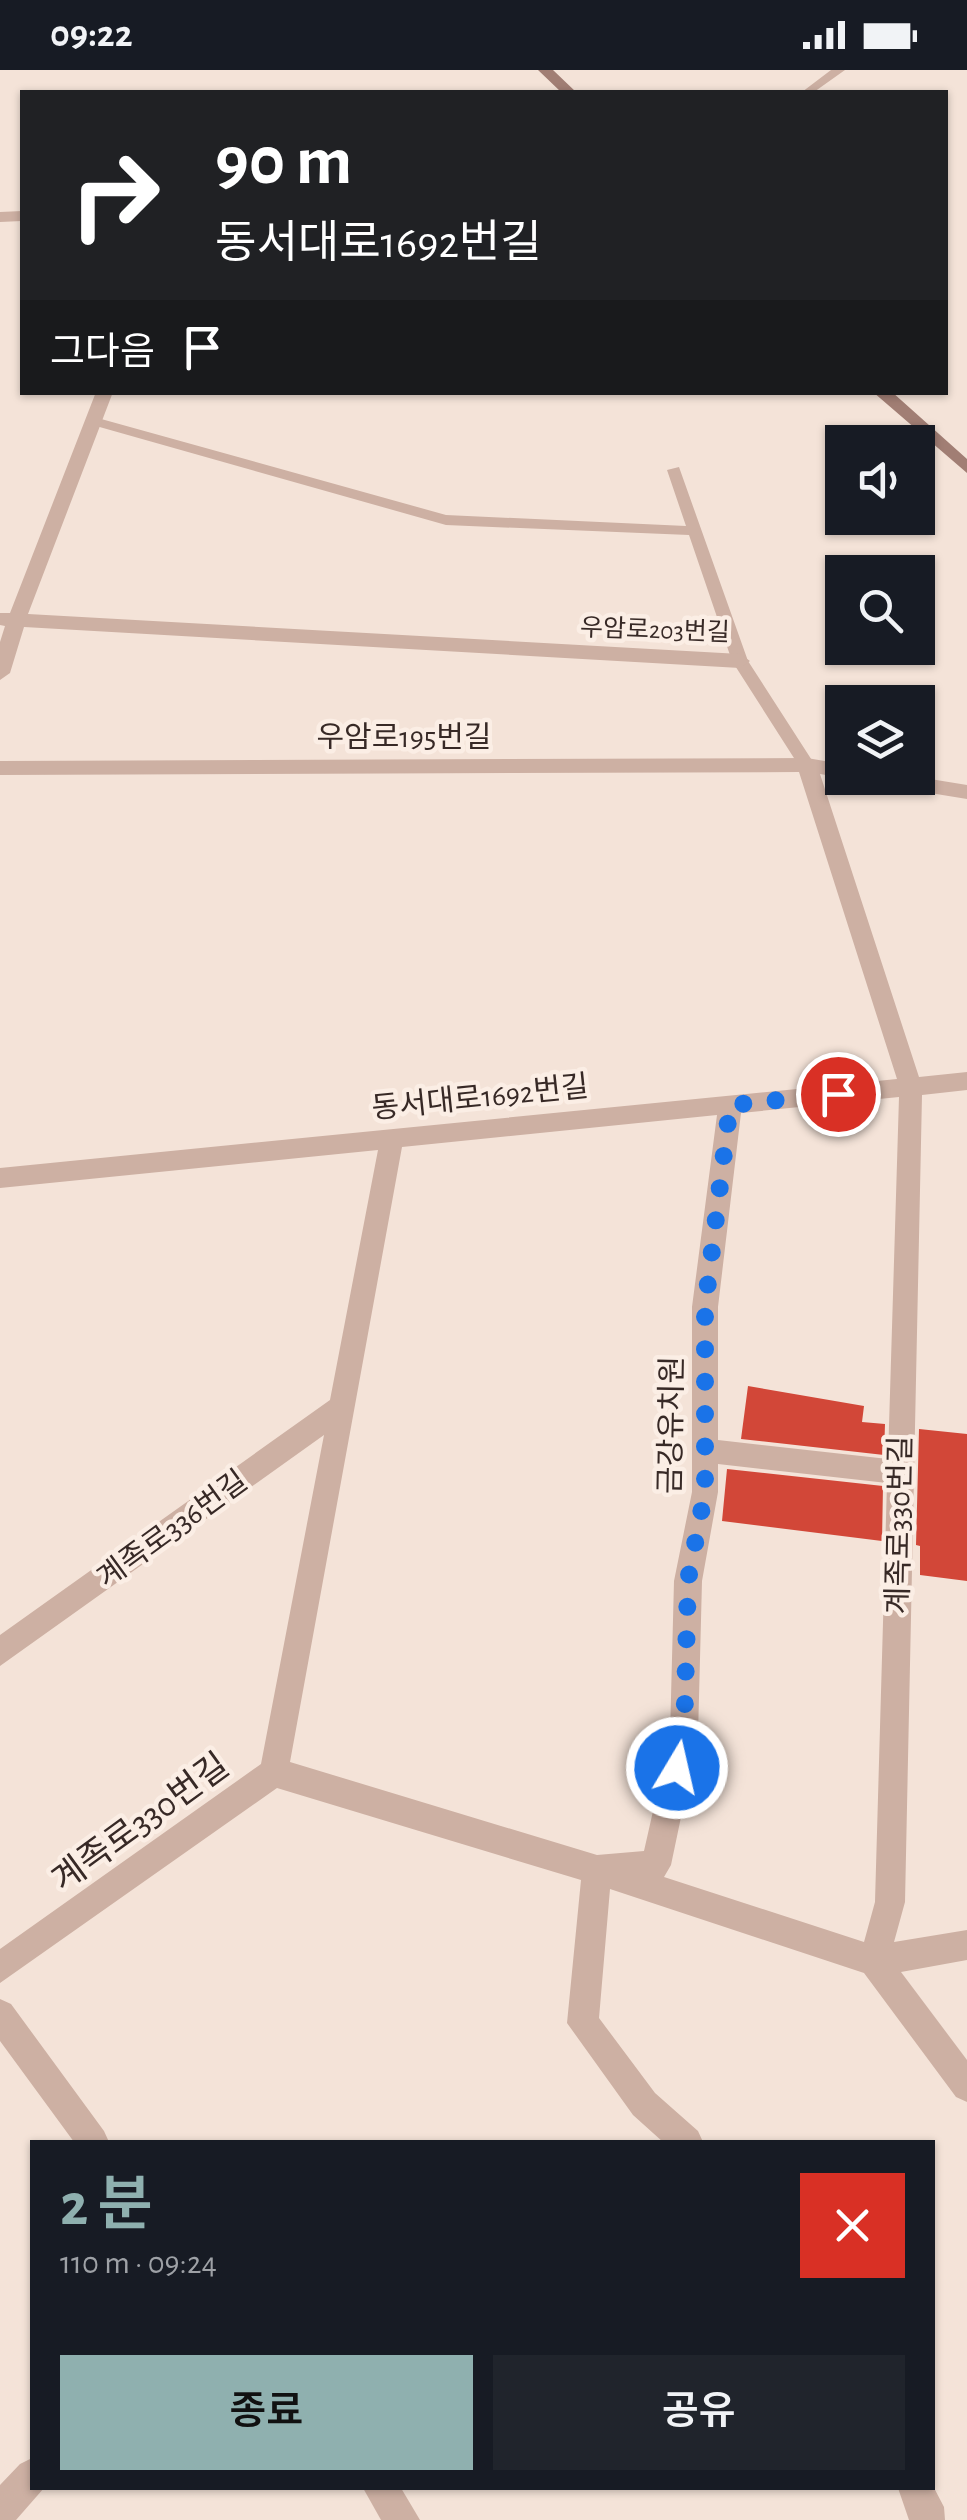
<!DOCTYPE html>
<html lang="ko">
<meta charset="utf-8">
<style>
:root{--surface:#171b24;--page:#20242c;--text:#f1f3f6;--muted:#9ea1a6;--accent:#8fb0af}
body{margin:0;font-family:"Alegreya Sans","Noto Sans KR",sans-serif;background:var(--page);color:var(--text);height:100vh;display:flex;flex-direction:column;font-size:38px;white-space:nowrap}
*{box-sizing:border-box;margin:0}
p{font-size:32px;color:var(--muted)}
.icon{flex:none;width:55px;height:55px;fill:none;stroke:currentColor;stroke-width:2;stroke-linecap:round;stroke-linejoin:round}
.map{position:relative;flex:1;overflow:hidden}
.sheet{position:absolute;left:30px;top:2070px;width:905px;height:350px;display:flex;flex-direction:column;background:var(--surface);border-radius:0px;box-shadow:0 2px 8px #0004}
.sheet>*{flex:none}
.top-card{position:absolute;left:20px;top:20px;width:928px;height:305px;border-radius:0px;box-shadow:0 2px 8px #0004;background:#202124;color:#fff;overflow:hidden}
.buttons{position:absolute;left:825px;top:355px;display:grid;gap:20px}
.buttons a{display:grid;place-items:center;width:110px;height:110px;border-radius:0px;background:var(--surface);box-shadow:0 2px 8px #0004;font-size:50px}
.pin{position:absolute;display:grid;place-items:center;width:85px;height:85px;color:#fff;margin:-42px;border:5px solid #fff;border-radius:50%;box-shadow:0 2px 10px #0007}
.me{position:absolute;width:110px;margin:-55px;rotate:9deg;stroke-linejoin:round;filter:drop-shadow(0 0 8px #0008)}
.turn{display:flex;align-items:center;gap:35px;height:210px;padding:0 30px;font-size:45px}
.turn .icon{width:130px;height:130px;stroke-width:2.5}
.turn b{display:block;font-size:70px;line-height:85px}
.then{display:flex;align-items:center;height:95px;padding:0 30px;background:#0003;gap:20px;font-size:38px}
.round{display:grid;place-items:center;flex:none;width:105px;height:105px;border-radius:0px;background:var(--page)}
.headline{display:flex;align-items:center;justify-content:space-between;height:170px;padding:0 30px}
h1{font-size:60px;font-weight:600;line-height:75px;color:var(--accent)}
.action{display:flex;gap:20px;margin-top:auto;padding:20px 30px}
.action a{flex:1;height:115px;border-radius:0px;background:var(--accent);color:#111;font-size:40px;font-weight:600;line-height:115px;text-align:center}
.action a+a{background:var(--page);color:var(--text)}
.status{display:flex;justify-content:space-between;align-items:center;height:70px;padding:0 50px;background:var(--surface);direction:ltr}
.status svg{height:28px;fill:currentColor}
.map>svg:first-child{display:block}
.building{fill:#d24738}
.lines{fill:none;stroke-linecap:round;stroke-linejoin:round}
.service{fill:#cdb0a3;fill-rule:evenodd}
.minor{fill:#cdb0a3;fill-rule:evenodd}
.tertiary{fill:#cdb0a3;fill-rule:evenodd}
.secondary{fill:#a17e74;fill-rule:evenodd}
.route{stroke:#1a73e8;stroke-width:18;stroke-dasharray:0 32.4}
.labels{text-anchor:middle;stroke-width:9;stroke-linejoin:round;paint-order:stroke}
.far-street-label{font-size:25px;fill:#372926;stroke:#fbeee5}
.street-label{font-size:30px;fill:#372926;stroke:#fbeee5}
.near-street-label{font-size:35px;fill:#372926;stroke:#fbeee5}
</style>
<div class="status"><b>09:22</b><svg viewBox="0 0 49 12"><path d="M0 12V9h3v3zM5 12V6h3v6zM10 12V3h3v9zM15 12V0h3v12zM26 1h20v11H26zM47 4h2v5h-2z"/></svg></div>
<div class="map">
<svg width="967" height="2450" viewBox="0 0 967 2450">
<rect width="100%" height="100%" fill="#f4e3d8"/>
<!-- building -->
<path class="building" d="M 748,1316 L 864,1336 L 862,1352 L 885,1354 L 884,1385 L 741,1369 Z
M 919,1359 L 967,1364 L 967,1511 L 920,1505 L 920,1476 L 916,1475 Z
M 727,1399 L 883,1416 L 882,1471 L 722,1451 Z"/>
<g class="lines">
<!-- service -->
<path class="service" d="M 831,0 L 845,0 L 814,22 L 802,22 Z
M 94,347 L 446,445 L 686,456 L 667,400 L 679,397 L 748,591 L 815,695 L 813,699 L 801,699 L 732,591 L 689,465 L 446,455 L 89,354 L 89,348 Z"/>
<!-- minor -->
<path class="minor" d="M 96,322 L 113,322 L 28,544 L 740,584 L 750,591 L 740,598 L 24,557 L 10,603 L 0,610 L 0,572 L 5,556 L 0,555 L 0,543 L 10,543 Z
M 807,688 L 842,694 L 844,708 L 820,704 L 919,1007 L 967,1002 L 967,1020 L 922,1025 L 905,1832 L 894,1872 L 967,1860 L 967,1890 L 901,1902 L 967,1990 L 967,2032 L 956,2027 L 864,1903 L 610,1819 L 599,1948 L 655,2023 L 698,2061 L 703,2072 L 663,2072 L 633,2045 L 567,1953 L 581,1810 L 277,1718 L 0,1913 L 0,1879 L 261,1694 L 324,1365 L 0,1596 L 0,1565 L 330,1330 L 378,1080 L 0,1118 L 0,1098 L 897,1009 L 799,702 L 0,705 L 0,691 ZM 899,1027 L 888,1389 L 718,1370 L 718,1237 L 741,1043 ZM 717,1045 L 692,1237 L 692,1422 L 674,1511 L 670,1666 L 644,1781 L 597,1785 L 290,1692 L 402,1077 ZM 718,1394 L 887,1413 L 875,1832 L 864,1872 L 664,1807 L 671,1795 L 698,1666 L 702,1511 L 718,1422 Z
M 918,707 L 967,715 L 967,729 L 881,715 L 871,708 Z
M 0,1929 L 11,1934 L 104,2061 L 109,2072 L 74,2072 L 0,1971 Z
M 32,2388 L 32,2418 L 44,2418 L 16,2450 L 0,2450 L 0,2415 L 20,2394 Z
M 932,2414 L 944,2437 L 945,2450 L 909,2450 L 898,2418 L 932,2418 Z
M 363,2418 L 401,2418 L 420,2450 L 381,2450 Z"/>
<!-- tertiary -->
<path class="tertiary" d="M 22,141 L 22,151 L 0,152 L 0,142 Z"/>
<!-- secondary -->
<path class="secondary" d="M 538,0 L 553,0 L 576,22 L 561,22 Z
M 873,322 L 892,322 L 967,389 L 967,403 Z"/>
</g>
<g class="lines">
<!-- route -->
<path class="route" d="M 677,1698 L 684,1666 L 688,1510 L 705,1422 L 705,1237 L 730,1035 L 838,1024"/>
</g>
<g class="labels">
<!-- far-street labels -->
<g class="far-street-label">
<text transform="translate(655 559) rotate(2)" y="9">우암로203번길</text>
</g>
<!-- street labels -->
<g class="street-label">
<text x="404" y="677">우암로195번길</text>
<text transform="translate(480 1027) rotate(-6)" y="10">동서대로1692번길</text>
<text transform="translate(671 1355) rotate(-89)" y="10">금강유치원</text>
<text transform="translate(899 1455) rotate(-89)" y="10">계족로330번길</text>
<text transform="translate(172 1459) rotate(-36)" y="10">계족로336번길</text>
</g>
<!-- near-street labels -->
<g class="near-street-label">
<text transform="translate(140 1752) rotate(-36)" y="12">계족로330번길</text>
</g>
</g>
</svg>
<div class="buttons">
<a><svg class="icon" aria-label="sound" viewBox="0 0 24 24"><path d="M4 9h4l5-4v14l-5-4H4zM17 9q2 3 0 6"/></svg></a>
<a><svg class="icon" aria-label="search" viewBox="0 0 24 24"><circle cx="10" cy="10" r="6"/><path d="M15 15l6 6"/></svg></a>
<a><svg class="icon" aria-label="layers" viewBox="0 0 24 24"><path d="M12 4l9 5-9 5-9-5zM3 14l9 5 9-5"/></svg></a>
</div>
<div class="pin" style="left:838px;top:1024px;background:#d93025"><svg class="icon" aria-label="arrive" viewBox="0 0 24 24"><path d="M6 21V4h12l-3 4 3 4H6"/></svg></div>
<svg class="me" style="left:677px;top:1698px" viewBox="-20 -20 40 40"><circle r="17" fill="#1a73e8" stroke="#fff" stroke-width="3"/><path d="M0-11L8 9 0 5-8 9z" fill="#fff"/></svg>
<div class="top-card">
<div class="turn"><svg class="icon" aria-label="right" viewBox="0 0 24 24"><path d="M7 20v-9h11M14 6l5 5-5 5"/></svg><div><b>90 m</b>동서대로1692번길</div></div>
<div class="then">그다음<svg class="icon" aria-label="arrive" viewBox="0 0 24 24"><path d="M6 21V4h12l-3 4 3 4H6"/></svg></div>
</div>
<section class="sheet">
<div class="headline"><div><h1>2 분</h1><p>110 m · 09:24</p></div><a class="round" style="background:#d93025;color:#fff"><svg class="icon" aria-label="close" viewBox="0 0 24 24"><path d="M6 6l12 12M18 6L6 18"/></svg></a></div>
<div class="action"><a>종료</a><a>공유</a></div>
</section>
</div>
